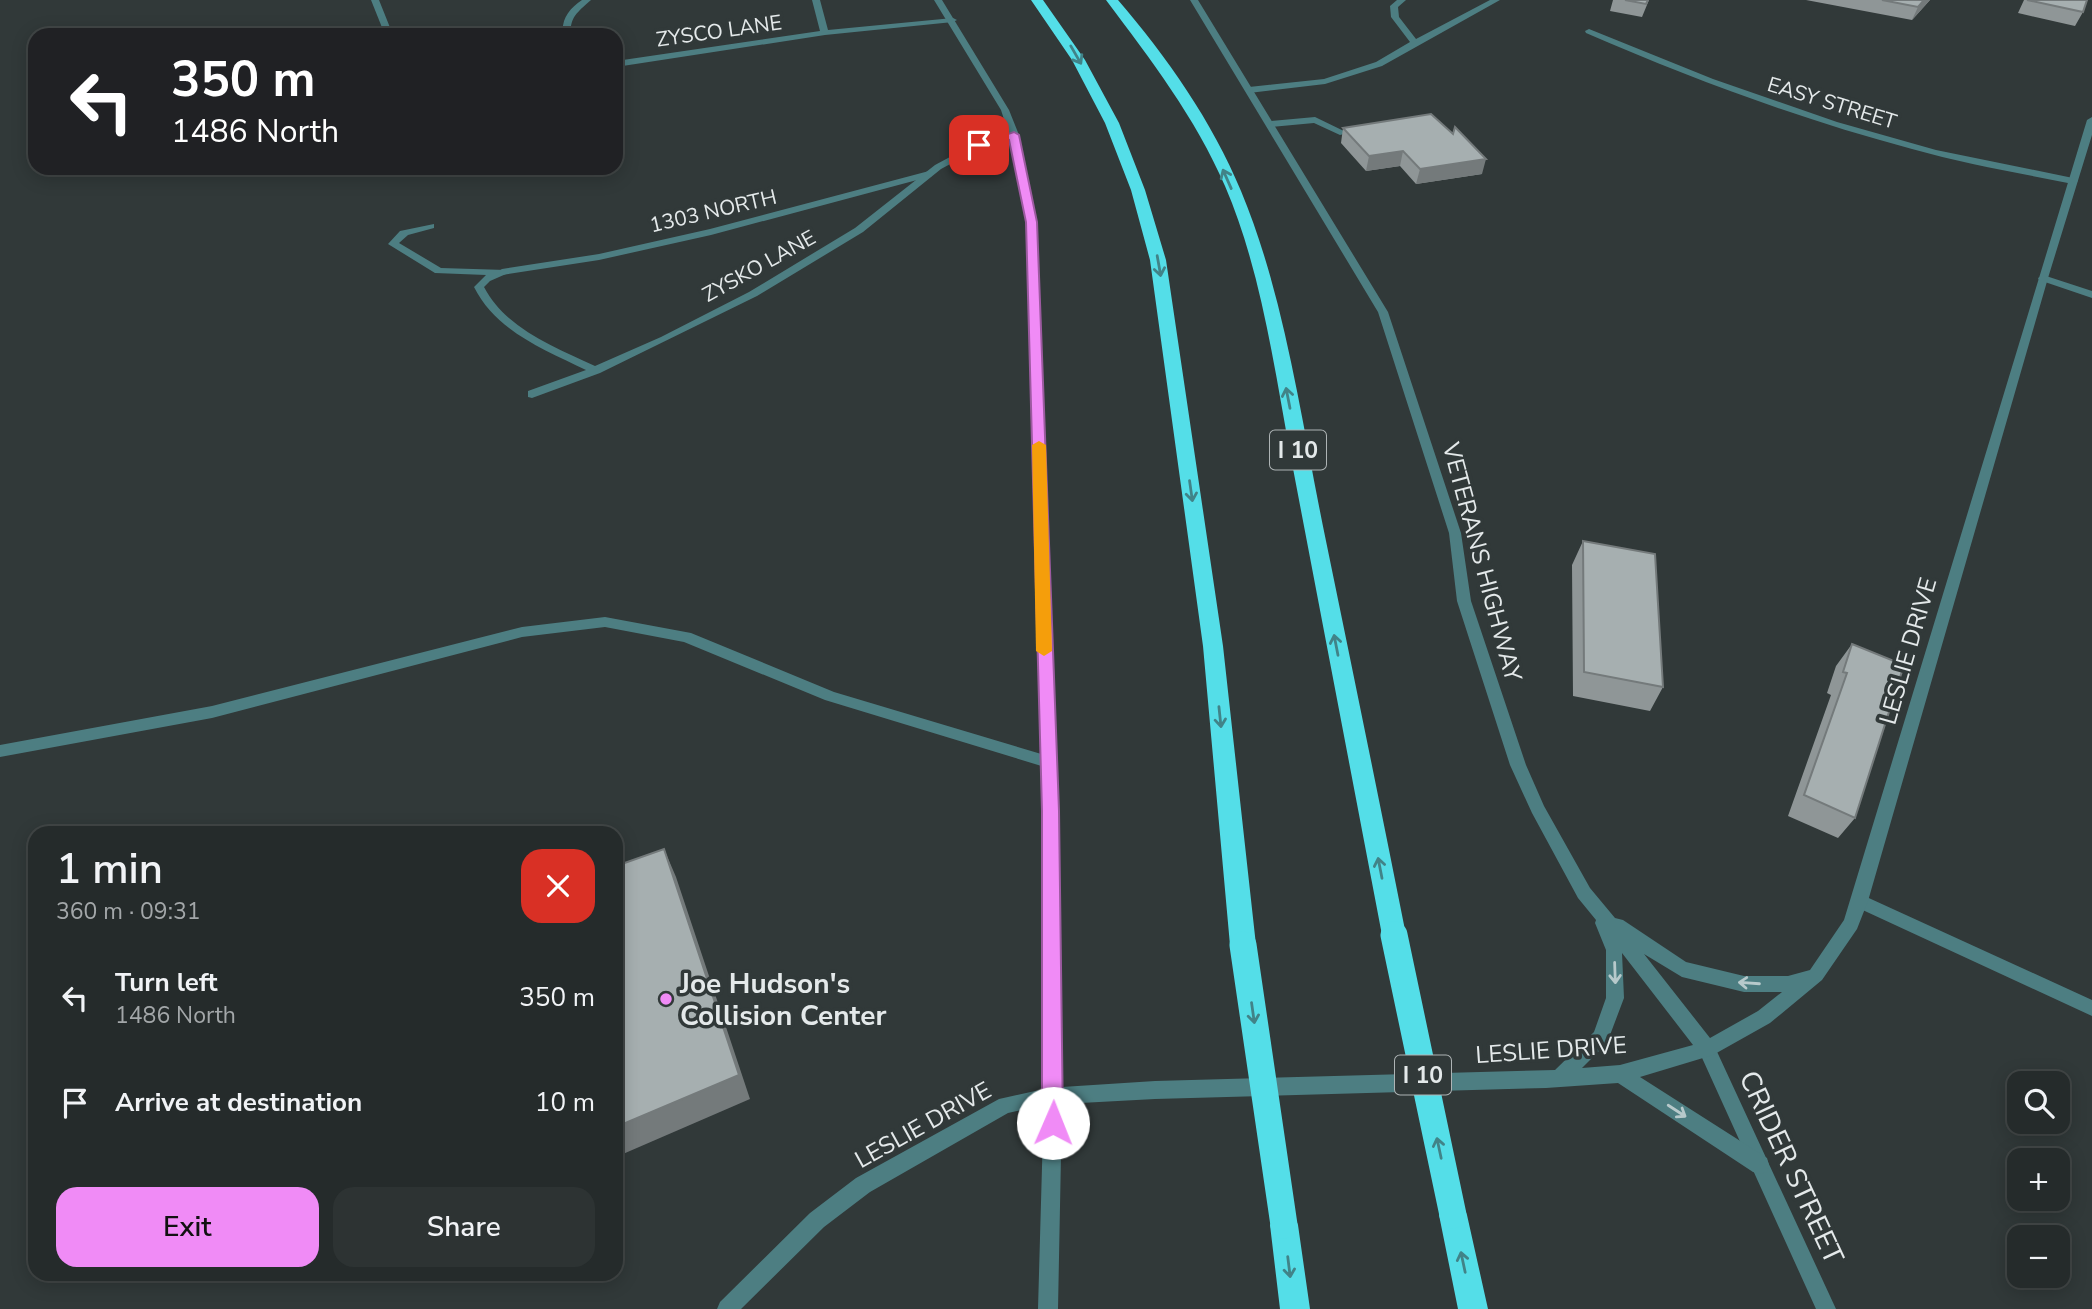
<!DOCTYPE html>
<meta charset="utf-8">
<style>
:root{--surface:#252b2b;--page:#2d3333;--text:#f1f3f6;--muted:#a3a7a9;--line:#424747;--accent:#f08bf6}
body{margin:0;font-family:"Nunito Sans",sans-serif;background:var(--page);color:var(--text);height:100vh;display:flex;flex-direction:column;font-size:26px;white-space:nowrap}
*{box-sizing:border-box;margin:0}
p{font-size:23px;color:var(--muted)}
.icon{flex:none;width:38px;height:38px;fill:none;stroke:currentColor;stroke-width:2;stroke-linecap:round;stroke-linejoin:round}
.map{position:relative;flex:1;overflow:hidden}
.drawer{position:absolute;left:28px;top:826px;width:595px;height:455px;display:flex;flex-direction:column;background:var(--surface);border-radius:21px;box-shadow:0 4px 18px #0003,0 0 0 2px var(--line)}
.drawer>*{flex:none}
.banner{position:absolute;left:28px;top:28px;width:595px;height:147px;border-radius:21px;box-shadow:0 4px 18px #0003,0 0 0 2px var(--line);background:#202124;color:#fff;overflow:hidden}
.controls{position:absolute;left:2007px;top:1071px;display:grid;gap:14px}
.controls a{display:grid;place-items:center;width:63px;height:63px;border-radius:14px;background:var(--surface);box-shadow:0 4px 18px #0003,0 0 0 2px var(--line);font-size:35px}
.pin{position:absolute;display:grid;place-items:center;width:60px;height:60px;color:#fff;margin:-30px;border-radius:14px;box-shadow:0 4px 10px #0006}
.me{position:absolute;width:77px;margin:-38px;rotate:1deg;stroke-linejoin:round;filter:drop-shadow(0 0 5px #0008)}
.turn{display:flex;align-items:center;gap:24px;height:147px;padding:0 28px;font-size:32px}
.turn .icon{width:91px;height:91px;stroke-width:2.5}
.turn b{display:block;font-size:49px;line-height:60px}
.round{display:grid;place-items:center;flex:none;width:74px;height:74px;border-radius:21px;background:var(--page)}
.summary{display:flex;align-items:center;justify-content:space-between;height:119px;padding:0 28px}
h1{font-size:42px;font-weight:600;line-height:52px}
.button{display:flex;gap:14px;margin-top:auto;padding:14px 28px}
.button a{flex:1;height:80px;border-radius:21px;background:var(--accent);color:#111;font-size:28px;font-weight:600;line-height:80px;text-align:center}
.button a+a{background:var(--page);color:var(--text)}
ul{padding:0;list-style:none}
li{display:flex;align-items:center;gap:21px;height:105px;padding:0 28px}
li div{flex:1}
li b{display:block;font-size:26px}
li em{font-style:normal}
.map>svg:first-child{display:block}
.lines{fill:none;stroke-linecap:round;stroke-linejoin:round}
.service{fill:#4d7e82;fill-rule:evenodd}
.minor{fill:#4d7e82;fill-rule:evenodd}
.tertiary{fill:#4d7e82;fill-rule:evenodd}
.motorway{fill:#54dee8;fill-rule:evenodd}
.motorway-bridge{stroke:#54dee8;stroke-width:27}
.wall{fill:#8f9697}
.shaded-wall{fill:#747a7b}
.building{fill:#a6afb0;stroke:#747a7b;stroke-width:2}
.oneway{stroke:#418388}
.oneway2{stroke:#b7c9cb}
.route{fill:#f08bf6;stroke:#9c5aa0;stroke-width:2}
.slow{fill:#f59e0b}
.poi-dot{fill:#f08bf6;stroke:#313939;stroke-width:2.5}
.labels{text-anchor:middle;stroke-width:7;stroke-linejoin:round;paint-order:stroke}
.far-street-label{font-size:21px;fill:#e4e9ea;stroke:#313939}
.shield{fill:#313939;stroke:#aeb4b5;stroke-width:2}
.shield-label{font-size:23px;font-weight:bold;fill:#e4e9ea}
.street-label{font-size:24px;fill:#e4e9ea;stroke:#313939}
.near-poi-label{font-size:28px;font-weight:bold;fill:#e4e9ea;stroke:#313939;text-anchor:start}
.near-street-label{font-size:28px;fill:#e4e9ea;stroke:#313939}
</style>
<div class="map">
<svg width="2092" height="1309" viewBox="0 0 2092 1309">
<rect width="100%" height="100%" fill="#313939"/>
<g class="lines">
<!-- service -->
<path class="service" d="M 371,0 L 379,0 L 393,35 L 385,35 Z
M 1397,0 L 1406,0 L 1398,7 L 1399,17 L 1416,39 L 1490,0 L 1500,0 L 1382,66 L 1325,84 L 1249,93 L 1245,90 L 1249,87 L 1324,79 L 1376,62 L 1410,42 L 1391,17 L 1390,6 Z
M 1315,117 L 1348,133 L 1340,135 L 1314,123 L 1271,127 L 1266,124 L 1271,121 Z
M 929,171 L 932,172 L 932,176 L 711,235 L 599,260 L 502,275 L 497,272 L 502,269 L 599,254 L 710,229 Z
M 605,617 L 691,633 L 834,692 L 1048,756 L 1053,758 L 1055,762 L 1053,766 L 1048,768 L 825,700 L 684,642 L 605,627 L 522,637 L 212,718 L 0,757 L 0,745 L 212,706 L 522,627 Z"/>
<!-- minor -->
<path class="minor" d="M 582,0 L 591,0 C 579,11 569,17 571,35 L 563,35 C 561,19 569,9 582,0 Z
M 812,0 L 820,0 L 828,30 L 953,18 L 957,20 L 953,22 L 825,35 L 616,67 L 616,61 L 820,31 Z
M 1589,29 L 1713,79 L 1837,122 L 1936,150 L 2073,178 L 2078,181 L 2073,184 C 2019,173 1965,164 1912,149 C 1800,119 1692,79 1586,33 L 1585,31 Z
M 1014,132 L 1019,135 L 1017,137 L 982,147 L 941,169 L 863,232 L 757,296 L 600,373 L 532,398 L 528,397 L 528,391 L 586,370 C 543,349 496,331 474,287 L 486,275 L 435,273 L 388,244 L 400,231 L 434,224 L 434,228 L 408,235 L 399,243 L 441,268 L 506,270 L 506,274 L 490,281 L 484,287 C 506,329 555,347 595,366 L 661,337 L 749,292 L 855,228 L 935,165 L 976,143 Z
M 2043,275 L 2092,291 L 2092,298 L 2039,280 L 2038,278 Z
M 1860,894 L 2092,1000 L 2092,1016 L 1854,906 L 1852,901 L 1854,896 Z
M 1707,1041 L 1713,1043 L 1836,1309 L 1816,1309 L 1698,1049 L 1701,1043 Z
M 1053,1087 L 1059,1090 L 1062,1096 L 1059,1102 L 1008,1113 L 870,1192 L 824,1227 L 741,1309 L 717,1309 L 720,1302 L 810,1213 L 856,1178 L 999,1099 Z"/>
<!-- tertiary -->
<path class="tertiary" d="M 934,0 L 942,0 L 1009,110 L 1019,135 L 1037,222 L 1059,811 L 1062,1087 L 1155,1081 L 1555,1070 L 1594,1032 L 1606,998 L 1606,950 L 1595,923 L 1596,920 L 1578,898 L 1532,813 L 1510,765 L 1457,601 L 1449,533 L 1378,312 L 1190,0 L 1198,0 L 1388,312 L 1461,533 L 1471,601 L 1526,765 L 1544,806 L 1590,888 L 1615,918 L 1623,920 L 1686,962 L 1744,976 L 1788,976 L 1810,970 L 1844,920 L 2087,120 L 2092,117 L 2092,135 L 2048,278 L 1868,901 L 1857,929 L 1822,980 L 1770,1023 L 1713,1055 L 1640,1077 L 1767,1158 L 1769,1165 L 1767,1172 L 1760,1174 L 1753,1172 L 1618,1083 L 1546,1088 L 1155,1099 L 1062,1104 L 1058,1309 L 1038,1309 L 1044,1096 L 1043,811 L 1027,222 L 1009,135 L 1001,110 ZM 1622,953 L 1693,1045 L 1620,1065 L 1582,1068 L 1607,1043 L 1624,998 ZM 1644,954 L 1682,977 L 1744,992 L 1782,992 L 1758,1011 L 1710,1038 Z"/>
<!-- motorway -->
<path class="motorway" d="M 1031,0 L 1043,0 L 1085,60 L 1119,123 L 1145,190 L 1166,260 L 1223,646 L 1256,945 L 1252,953 L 1243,956 L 1234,953 L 1230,945 L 1203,646 L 1150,260 L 1131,190 L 1105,123 L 1072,60 Z
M 1106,0 L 1118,0 C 1167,57 1212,121 1241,191 C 1286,299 1302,426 1326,541 C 1353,672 1380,804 1406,935 L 1403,943 L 1394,946 L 1385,943 L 1382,935 C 1353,783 1324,631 1295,479 C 1276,382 1264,277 1225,186 C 1195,117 1151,60 1106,0 Z
M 1453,1201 L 1463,1205 L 1467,1215 L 1488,1309 L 1458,1309 L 1439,1215 L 1443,1205 Z
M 1284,1211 L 1294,1215 L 1298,1225 L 1310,1309 L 1280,1309 L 1270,1225 L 1274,1215 Z"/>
<!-- motorway-bridge -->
<path class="motorway-bridge" d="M 1394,935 L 1453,1215
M 1243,945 L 1284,1225"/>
</g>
<!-- wall -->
<path class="wall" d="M 1613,0 L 1649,0 L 1642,17 L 1610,11 Z
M 1806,0 L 1930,0 L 1912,20 Z
M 2024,0 L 2087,0 L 2083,12 L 2075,26 L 2018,13 Z
M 1343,128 L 1482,174 L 1416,184 L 1400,166 L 1366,171 L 1341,143 Z
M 1583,541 L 1663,687 L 1650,711 L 1573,696 L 1572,565 Z
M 1852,644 L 1855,818 L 1838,838 L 1788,816 L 1831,695 L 1827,693 L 1836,666 Z"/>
<!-- shaded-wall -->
<path class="shaded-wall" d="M 1924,0 L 1930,0 L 1912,20 L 1918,7 Z
M 1403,151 L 1400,166 L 1366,171 L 1369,156 Z
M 1486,159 L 1482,174 L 1416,184 L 1420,169 Z
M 664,849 L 676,877 L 750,1099 L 616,1157 L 616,1127 Z"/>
<!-- building -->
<path class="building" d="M 1625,0 L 1648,0 L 1646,4 Z
M 1882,0 L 1924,0 L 1918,7 Z
M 2027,0 L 2087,0 L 2083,12 Z
M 1431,114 L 1453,134 L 1455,127 L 1486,159 L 1420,169 L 1403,151 L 1369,156 L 1343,128 Z
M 1583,541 L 1655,554 L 1663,687 L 1584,672 Z
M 1852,644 L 1904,665 L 1855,818 L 1804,795 L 1847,673 L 1843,672 Z
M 664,849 L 739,1075 L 616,1127 L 616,866 Z"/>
<!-- one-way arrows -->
<defs><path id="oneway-shaft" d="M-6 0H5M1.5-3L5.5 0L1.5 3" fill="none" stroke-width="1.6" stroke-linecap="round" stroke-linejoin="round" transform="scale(1.75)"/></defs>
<g class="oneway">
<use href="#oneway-shaft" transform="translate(1076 55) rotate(60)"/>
<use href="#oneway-shaft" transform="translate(1227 179) rotate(-114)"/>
<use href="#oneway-shaft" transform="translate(1159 266) rotate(80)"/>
<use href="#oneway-shaft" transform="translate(1288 398) rotate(-101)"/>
<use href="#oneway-shaft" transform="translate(1191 491) rotate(82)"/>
<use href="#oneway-shaft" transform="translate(1336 645) rotate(-101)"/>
<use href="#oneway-shaft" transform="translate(1220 717) rotate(84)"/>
<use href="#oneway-shaft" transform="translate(1380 868) rotate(-101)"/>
<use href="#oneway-shaft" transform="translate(1253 1013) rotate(82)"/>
<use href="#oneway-shaft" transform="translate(1439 1148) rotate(-102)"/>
<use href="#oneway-shaft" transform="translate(1463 1262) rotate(-102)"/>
<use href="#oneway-shaft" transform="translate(1289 1267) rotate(83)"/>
</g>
<g class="oneway2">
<use href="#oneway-shaft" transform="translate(1615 973) rotate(88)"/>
<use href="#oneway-shaft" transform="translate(1749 983) rotate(-176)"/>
<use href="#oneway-shaft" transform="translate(1677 1111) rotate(33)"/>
</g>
<!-- route -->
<path class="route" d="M 1014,132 L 1019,135 L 1037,222 L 1059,811 L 1063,1123 L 1060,1130 L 1053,1133 L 1045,1130 L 1042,1123 L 1042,811 L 1026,222 L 1009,140 L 979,148 L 974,145 Z"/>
<!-- slow -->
<path class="slow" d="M 1039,441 L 1046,445 L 1052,651 L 1044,656 L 1036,651 L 1032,445 Z"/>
<!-- markers -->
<circle class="poi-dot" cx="666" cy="999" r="7"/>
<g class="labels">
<!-- far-street labels -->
<g class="far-street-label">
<text transform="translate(719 31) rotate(-8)" y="7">ZYSCO LANE</text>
<text transform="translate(1832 103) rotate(17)" y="7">EASY STREET</text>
<text transform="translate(713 211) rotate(-13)" y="7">1303 NORTH</text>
<text transform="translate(759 266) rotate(-29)" y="7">ZYSKO LANE</text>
</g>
<!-- shield labels -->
<g class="shield">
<rect x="1270" y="430.5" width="56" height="39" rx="5"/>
<rect x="1395" y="1055.5" width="56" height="39" rx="5"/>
</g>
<g class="shield-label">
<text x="1298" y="458">I 10</text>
<text x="1423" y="1083">I 10</text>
</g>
<!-- street labels -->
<g class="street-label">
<text transform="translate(1482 562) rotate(75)" y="8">VETERANS HIGHWAY</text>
<text transform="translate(1908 651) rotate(-74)" y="8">LESLIE DRIVE</text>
<text transform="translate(1551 1050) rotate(-4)" y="8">LESLIE DRIVE</text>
<text transform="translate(923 1125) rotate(-29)" y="8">LESLIE DRIVE</text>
</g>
<!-- near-poi labels -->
<g class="near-poi-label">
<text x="680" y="993">Joe Hudson's<tspan x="680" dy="32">Collision Center</tspan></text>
</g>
<!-- near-street labels -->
<g class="near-street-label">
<text transform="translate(1792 1167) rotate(65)" y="10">CRIDER STREET</text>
</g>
</g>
</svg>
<div class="controls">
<a><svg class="icon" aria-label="search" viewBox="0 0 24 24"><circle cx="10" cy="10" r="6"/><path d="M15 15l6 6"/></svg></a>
<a>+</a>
<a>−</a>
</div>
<div class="pin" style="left:979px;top:145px;background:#d93025"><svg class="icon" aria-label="arrive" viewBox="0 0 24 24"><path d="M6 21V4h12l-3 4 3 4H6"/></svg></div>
<svg class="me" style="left:1053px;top:1123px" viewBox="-20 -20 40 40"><circle r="19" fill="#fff"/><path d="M0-13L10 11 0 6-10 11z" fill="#f08bf6"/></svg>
<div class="banner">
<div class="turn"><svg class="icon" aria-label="left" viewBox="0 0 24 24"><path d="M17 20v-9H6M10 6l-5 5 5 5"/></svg><div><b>350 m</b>1486 North</div></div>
</div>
<section class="drawer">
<div class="summary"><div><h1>1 min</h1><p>360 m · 09:31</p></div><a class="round" style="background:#d93025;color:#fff"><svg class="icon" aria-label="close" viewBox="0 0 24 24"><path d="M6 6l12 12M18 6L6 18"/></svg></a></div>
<ul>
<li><svg class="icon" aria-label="left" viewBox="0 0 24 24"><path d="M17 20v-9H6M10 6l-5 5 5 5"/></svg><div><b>Turn left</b><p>1486 North</p></div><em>350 m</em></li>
<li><svg class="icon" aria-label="arrive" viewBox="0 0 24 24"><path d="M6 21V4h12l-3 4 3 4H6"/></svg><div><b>Arrive at destination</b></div><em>10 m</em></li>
</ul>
<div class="button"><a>Exit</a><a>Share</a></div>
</section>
</div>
